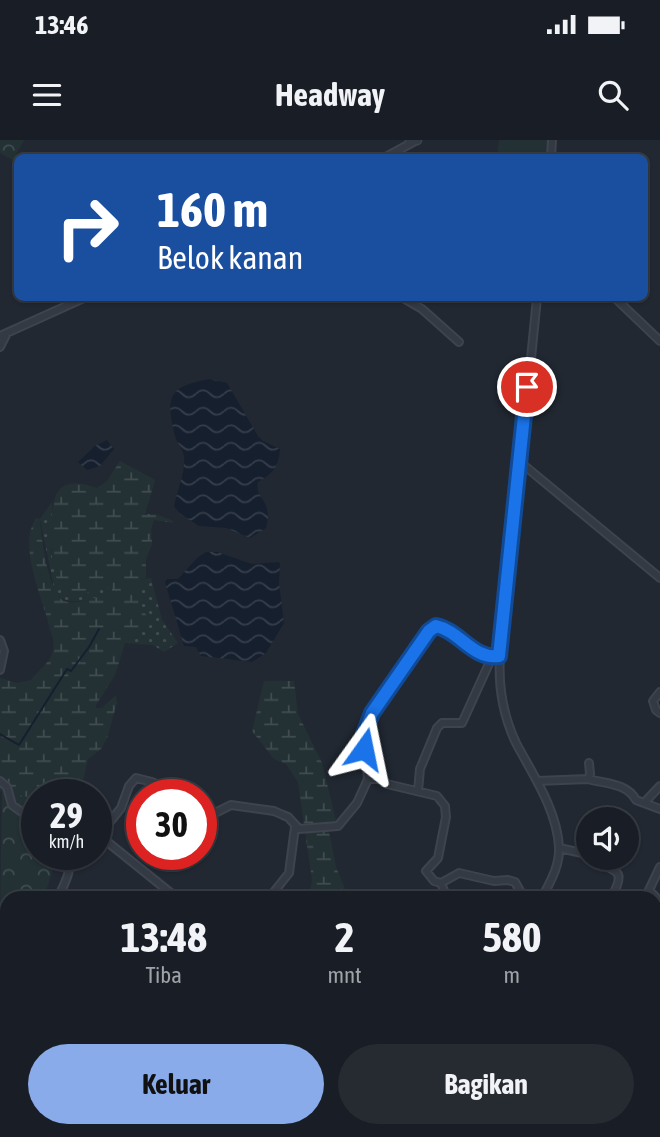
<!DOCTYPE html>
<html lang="id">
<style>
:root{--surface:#191e26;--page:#262b32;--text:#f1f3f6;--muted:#9fa2a7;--line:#373c43;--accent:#8aabea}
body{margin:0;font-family:"Asap Condensed",sans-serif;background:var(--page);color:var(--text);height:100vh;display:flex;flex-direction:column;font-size:26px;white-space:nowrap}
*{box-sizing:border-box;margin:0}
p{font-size:23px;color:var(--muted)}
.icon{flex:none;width:38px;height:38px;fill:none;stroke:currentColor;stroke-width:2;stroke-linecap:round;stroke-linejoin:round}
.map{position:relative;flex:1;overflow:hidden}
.panel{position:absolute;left:0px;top:751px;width:662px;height:247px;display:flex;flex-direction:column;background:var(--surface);border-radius:21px 21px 0 0;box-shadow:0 2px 5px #0004,0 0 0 2px var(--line)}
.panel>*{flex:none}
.banner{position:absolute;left:14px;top:14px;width:634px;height:147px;border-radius:10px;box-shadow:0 2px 5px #0004,0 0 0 2px var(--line);background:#1a4fa0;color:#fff;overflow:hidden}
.buttons{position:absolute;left:576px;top:667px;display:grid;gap:14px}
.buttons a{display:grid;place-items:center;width:63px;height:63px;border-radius:50%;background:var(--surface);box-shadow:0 2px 5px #0004,0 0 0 2px var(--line);font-size:35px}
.speed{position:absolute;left:21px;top:639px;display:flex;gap:14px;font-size:35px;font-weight:700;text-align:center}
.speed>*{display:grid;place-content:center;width:91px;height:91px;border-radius:50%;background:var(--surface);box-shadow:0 2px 5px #0004,0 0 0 2px var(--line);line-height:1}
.speed small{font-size:18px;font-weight:400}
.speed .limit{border:10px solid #d22;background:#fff;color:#111}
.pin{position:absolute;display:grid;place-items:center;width:60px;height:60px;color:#fff;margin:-30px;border:4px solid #fff;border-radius:50%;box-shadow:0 2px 7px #0007}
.me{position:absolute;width:77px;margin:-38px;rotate:12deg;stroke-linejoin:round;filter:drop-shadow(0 0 5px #0008)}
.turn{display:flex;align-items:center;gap:24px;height:147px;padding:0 28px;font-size:32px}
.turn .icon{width:91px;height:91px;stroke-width:2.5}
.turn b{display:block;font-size:49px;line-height:60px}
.eta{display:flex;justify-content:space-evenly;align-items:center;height:119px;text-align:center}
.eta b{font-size:42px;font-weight:700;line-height:49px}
.action{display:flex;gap:14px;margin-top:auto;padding:14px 28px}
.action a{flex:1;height:80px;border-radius:42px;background:var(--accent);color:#111;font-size:28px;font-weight:700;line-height:80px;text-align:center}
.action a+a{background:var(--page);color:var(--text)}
.status{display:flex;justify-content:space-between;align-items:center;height:49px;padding:0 35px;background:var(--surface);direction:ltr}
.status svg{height:19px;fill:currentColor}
header{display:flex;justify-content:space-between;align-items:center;height:91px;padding:0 28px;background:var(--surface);font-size:32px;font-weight:700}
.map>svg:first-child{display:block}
.grass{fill:url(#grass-dots)}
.forest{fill:url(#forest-crowns)}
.wetland{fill:url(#wetland-marsh)}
.garden{fill:#233134}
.water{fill:url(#water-waves)}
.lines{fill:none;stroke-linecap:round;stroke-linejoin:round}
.stream{stroke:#161f2e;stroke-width:2}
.minor-casing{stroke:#3e434d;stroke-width:10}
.tertiary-casing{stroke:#3e434d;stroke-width:11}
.minor{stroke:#343a43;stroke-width:6}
.tertiary{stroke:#343a43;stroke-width:8}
.route-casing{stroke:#114b97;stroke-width:18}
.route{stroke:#1a73e8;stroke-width:12}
</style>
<div class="status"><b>13:46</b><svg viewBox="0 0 49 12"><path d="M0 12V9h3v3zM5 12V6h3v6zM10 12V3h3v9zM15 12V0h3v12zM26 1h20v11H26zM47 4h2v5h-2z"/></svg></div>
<header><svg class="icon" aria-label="menu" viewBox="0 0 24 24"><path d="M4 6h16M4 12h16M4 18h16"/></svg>Headway<svg class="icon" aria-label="search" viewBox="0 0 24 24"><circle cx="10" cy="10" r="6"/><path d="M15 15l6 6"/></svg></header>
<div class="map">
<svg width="660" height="997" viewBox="0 0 660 997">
<defs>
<pattern id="grass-dots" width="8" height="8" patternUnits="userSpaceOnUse" patternTransform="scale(1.75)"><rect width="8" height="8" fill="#233134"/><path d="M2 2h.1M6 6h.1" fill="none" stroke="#404c50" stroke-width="1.8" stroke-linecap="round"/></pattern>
<pattern id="forest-crowns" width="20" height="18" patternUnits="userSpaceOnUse" patternTransform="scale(1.75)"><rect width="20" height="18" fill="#233134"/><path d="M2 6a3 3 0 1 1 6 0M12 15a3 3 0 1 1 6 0" fill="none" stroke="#404c50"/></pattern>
<pattern id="wetland-marsh" width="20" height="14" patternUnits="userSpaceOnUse" patternTransform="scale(1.75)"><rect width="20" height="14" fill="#233134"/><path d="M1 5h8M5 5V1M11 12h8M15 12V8" fill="none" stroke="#404c50"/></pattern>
<pattern id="water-waves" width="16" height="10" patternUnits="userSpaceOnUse" patternTransform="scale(1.75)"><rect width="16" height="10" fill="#161f2e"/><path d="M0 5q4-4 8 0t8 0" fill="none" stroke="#353d4a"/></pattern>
</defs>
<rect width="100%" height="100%" fill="#212832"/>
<!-- grass -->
<path class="grass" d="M 52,362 L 51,413 L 112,448 L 113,453 C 92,458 71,469 55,453 L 40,379 Z
M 151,438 L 162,480 L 178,503 L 164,512 L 153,505 L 125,503 L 147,475 C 136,464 137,455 139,440 Z"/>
<!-- forest -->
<path class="forest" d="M 0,0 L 24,0 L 13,20 L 0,13 Z
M 2,650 L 37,659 L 37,674 L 29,692 L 37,699 L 37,714 L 52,714 L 56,718 L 47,748 L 40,758 L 7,758 L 7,782 L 3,784 L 0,782 Z"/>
<!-- wetland -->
<path class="wetland" d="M 120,321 L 155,340 L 145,374 L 156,374 L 173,381 L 173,383 L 154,380 L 151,389 L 152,404 L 146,419 L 146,438 L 139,440 C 137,457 138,464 148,477 L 125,503 L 115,535 L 96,565 L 96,568 L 102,568 L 116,555 L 117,563 L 107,598 L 101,609 L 88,619 L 83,641 L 67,654 L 37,654 L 37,659 L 0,651 L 0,538 L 17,543 L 31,540 C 38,530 51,523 53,510 C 55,503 52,495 50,489 C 43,457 17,407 36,378 L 40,379 C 41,396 48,454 64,461 C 77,466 99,456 112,453 L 112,448 L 70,456 C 66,453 61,448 59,444 C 51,429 51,406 51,390 C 52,355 56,334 97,348 L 107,341 Z
M 264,541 L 294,541 L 298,574 L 322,623 L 337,685 L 328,687 L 336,727 L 345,749 L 345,758 L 309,758 L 312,740 L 298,642 L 286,624 L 274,619 L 252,591 Z
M 573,990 L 620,991 L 623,996 L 571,997 Z
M 431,991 L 512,991 L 528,997 L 443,997 Z"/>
<!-- garden -->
<path class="garden" d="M 499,0 L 552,0 L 550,17 L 497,18 Z"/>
<!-- water -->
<path class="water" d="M 210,239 L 227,243 L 258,296 L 263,301 L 280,309 C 279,326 273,334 258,342 C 254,359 274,360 266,388 L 250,398 L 226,388 L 199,386 L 180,374 L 174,366 C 177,351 186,331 184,316 C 183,309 177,303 175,296 C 165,256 169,246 210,239 Z
M 107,300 L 114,309 L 100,326 L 87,330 L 78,322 L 95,306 Z
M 206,412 L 217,412 L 252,424 L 279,422 L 280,424 L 279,443 L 284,483 L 266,513 L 252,522 L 201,516 L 196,507 L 184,506 L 165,442 L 167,439 L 178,439 L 197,418 Z"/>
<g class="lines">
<!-- stream -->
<path class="stream" d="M 0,594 L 19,605 L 67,529 L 71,531 L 89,507 L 99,489
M 0,865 L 7,865
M 437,990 L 450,997"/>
<!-- minor casing -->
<g class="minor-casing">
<path id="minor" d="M 384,18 L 415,1
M 551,18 L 552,0
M 403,158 L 422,169 L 459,202
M 537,158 L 505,481 C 496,522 498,565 516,603 C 533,635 557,670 559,707 C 560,726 550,742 542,758
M 615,158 L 660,201
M 0,196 L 84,158
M 0,207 L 7,193
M 520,322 L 660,438
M 0,500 L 4,511 L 0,530
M 660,552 L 653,561 L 656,570 L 660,573
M 368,639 L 379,639 L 387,644 L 437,656 L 445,666 L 446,677 L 438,718 L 426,731 L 434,741 L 441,743 L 459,733 L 494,741 L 508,740 L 515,742 L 524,758
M 588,639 C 606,644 627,643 636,660 L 660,669
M 0,641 L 7,647 L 12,665 L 37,683
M 537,641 L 588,639 L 590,634 L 589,623
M 418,651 L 420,629 L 437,588 L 442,583 L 462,583 L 492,517
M 644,663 L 660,646
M 201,671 L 211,675 L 231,665 L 274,671 L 283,675 L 288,677 L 299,689 L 338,686 L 357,663 L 368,639 L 364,594 L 372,573 L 429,491 L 436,486 C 460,490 473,520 499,516
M 100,696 L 177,758
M 96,699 L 121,668 L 129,646 L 136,638 L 152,642 L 181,654
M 559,708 L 582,713 L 588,717
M 589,718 C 613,733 629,726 611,758
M 70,721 L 79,714
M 660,727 L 649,750 L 660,762
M 441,743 L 447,758
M 58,758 C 64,744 74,729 67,714
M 269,758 L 289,733 L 295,687
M 654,803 L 660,805
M 0,972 L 7,961"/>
</g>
<!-- tertiary casing -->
<g class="tertiary-casing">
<path id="tertiary" d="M 410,0 L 417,0"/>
</g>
<!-- minor -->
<use href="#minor" class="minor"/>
<!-- tertiary -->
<use href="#tertiary" class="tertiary"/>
</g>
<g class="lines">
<!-- route casing -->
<g class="route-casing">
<path id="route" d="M 364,609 L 364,594 L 372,573 L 429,491 L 436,486 C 460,491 473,520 499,516 L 527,247"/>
</g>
<!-- route -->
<use href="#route" class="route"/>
</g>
</svg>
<div class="buttons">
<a><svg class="icon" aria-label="sound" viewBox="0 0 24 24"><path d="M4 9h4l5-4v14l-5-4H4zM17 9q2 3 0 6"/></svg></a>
</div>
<div class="speed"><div>29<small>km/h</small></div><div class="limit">30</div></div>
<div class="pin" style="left:527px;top:247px;background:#d93025"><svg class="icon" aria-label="arrive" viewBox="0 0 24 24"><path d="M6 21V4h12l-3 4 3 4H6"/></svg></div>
<svg class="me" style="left:364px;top:609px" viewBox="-20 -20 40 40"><path d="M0-17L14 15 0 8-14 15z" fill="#1a73e8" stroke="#fff" stroke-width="4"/></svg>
<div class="banner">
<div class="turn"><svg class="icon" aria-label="right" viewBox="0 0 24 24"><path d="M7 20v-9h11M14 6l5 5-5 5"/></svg><div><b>160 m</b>Belok kanan</div></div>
</div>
<section class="panel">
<div class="eta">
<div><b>13:48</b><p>Tiba</p></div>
<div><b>2</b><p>mnt</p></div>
<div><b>580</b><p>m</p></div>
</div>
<div class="action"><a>Keluar</a><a>Bagikan</a></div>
</section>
</div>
